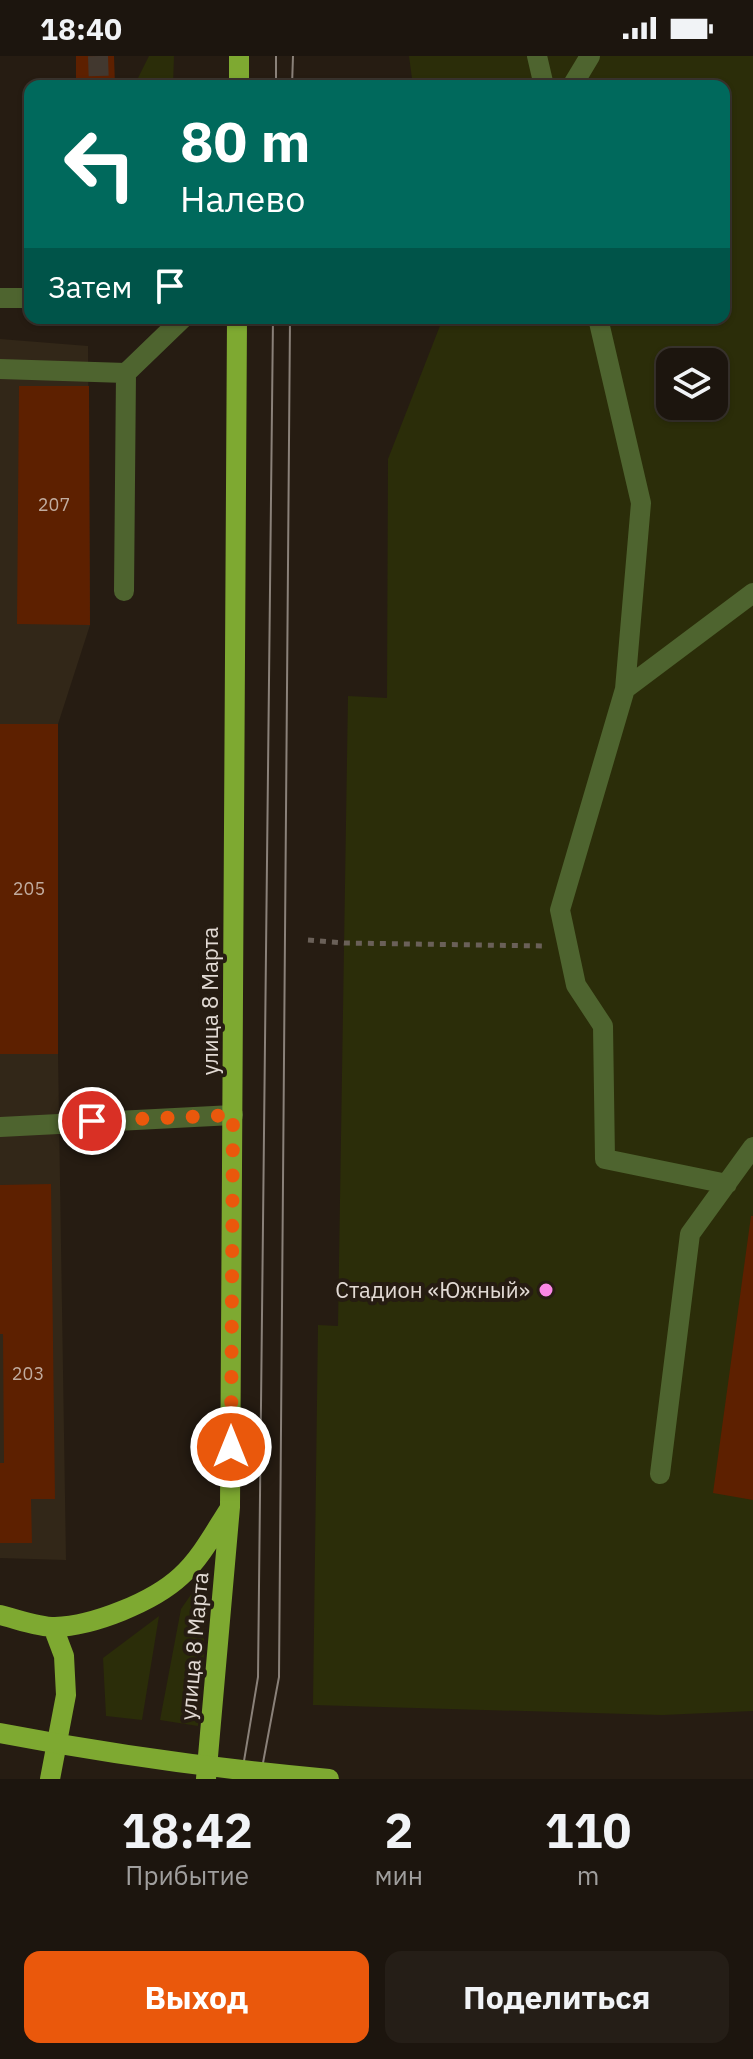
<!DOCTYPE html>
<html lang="ru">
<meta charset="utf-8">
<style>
:root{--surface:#1c150e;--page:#251e17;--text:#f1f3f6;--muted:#a09f9e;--line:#3a342e;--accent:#ea580c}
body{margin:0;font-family:"IBM Plex Sans",sans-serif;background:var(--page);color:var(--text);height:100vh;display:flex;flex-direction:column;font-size:30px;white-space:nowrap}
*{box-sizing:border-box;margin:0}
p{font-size:26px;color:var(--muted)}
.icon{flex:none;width:44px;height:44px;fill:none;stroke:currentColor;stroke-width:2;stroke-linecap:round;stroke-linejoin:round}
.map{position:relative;height:1723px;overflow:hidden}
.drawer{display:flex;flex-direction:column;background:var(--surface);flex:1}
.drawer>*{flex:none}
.top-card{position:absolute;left:24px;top:24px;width:706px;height:244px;border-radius:16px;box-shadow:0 2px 6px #0004,0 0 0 2px var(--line);background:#00695c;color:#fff;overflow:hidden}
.buttons{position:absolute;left:656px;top:292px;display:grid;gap:16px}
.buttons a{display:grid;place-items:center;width:72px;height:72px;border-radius:16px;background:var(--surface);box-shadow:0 2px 6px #0004,0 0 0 2px var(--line);font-size:40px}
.pin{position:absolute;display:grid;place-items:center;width:68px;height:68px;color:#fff;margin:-34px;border:4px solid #fff;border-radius:50%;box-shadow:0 2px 8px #0007}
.me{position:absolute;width:88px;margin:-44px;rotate:0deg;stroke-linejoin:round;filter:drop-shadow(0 0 6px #0008)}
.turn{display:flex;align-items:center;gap:28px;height:168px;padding:0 24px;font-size:36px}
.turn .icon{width:104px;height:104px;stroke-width:2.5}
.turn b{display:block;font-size:56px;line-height:68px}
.then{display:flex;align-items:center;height:76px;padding:0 24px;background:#0003;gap:16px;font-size:30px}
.eta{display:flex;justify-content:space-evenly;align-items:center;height:136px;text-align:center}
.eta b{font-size:48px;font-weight:800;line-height:56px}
.primary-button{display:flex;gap:16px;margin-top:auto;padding:16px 24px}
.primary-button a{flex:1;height:92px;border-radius:16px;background:var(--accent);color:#fff;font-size:32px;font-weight:800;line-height:92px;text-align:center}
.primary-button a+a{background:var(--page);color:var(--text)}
.status{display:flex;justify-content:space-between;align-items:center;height:56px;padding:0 40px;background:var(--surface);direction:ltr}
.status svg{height:22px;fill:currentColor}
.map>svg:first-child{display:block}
.industrial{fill:#322718}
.green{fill:#2b2d09;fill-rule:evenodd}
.building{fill:#5d2000}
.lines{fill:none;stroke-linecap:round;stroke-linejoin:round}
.minor-tunnel{stroke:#42382f;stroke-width:20;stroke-dasharray:20 10;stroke-linecap:butt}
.path{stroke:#6a6058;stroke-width:5;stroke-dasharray:6 6;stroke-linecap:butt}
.minor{stroke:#4e642f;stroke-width:20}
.major{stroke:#7ea931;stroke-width:20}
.tram{stroke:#8a8179;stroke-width:2}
.major-bridge{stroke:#7ea931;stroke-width:20}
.route{stroke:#ea580c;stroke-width:14;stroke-dasharray:0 25.2}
.poi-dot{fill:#fb87e6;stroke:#261c12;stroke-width:3}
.labels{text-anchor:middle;stroke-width:8;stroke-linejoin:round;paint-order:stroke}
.number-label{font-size:18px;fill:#c1ac9f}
.street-label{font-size:22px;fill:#e2dad4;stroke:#261c12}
.poi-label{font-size:22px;fill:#e2dad4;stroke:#261c12;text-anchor:end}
</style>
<div class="status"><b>18:40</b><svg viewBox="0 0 49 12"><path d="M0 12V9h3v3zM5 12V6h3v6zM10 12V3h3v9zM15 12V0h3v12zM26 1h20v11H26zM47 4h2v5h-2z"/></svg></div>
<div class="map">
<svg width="753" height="1723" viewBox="0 0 753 1723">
<rect width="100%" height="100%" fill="#261c12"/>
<!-- industrial -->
<path class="industrial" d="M 0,283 L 88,290 L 90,569 L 58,668 L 58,998 L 66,1504 L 0,1502 Z"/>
<!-- green -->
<path class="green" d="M 149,0 L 174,0 L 173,30 L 134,30 Z
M 409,0 L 753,0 L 753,1655 L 662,1659 L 313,1649 L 318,1269 L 338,1270 L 348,640 L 387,642 L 388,403 L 443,262 L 724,262 L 724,30 L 413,30 ZM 670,306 L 714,306 L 714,350 L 670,350 Z
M 204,1520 L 204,1599 L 198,1670 L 160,1664 L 181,1553 Z
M 159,1560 L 142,1664 L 106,1660 L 103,1602 Z"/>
<!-- building -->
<path class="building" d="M 76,0 L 114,0 L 115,29 L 76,30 Z
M 19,330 L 89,330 L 90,569 L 17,568 Z
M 0,668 L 58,668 L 58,998 L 0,998 Z
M 51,1128 L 55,1443 L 31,1443 L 32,1487 L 0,1487 L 0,1407 L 4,1407 L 3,1278 L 0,1278 L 0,1129 Z
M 751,1160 L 753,1160 L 753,1444 L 713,1437 Z"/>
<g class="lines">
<!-- minor-tunnel -->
<path class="minor-tunnel" d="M 98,0 L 99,30"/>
<!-- path -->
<path class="path" d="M 308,884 L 344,887 L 547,890"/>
<!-- minor -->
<path class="minor" d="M 537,0 L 544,30
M 572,30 L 590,0
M 0,242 L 30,242
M 598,262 L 641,447 L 625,633
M 0,313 L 126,317
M 124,535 L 126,317 L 183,262
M 0,1071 L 233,1059
M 727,1128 L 605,1103 L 603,970 L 576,929 L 560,854 L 625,633 L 753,537
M 660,1418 L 690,1178 L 753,1091"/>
<!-- major -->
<path class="major" d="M 239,30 L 239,0
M 0,1559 C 17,1563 38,1571 55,1571 C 93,1570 153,1546 181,1520 C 200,1503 214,1477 228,1455
M 50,1723 L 66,1639 L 64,1600 L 53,1571
M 206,1723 L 230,1451 L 237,262"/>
<!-- tram -->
<path class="tram" d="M 276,30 L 276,0
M 292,30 L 293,0
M 241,1723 L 258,1621 L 273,262
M 260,1723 L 279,1621 L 290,262"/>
<!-- major-bridge -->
<path class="major-bridge" d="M 0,1677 C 109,1698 218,1713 329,1723"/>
</g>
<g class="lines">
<!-- route -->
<path class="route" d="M 92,1065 L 233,1059 L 231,1391"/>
</g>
<!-- markers -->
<circle class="poi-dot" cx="546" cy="1234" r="8"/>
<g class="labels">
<!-- number labels -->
<g class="number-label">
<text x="54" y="455">207</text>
<text x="29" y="839">205</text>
<text x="28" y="1324">203</text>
</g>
<!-- street labels -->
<g class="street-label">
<text transform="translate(210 945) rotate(-90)" y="8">улица 8 Марта</text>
<text transform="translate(194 1590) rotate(-85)" y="8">улица 8 Марта</text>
</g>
<!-- poi labels -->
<g class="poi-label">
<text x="530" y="1242">Стадион «Южный»</text>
</g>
</g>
</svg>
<div class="buttons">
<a><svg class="icon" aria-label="layers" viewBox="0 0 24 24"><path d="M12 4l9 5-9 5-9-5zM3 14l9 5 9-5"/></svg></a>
</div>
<div class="pin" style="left:92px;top:1065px;background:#d93025"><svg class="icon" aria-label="arrive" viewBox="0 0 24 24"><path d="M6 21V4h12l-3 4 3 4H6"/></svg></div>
<svg class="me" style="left:231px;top:1391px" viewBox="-20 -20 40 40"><circle r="17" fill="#ea580c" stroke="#fff" stroke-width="3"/><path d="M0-11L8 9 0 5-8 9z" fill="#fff"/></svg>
<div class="top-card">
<div class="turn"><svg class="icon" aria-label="left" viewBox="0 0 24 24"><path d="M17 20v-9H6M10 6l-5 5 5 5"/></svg><div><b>80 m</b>Налево</div></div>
<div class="then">Затем<svg class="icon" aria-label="arrive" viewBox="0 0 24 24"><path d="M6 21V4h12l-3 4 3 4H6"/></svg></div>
</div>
</div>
<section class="drawer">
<div class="eta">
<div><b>18:42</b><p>Прибытие</p></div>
<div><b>2</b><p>мин</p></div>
<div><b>110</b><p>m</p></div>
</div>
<div class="primary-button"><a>Выход</a><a>Поделиться</a></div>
</section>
